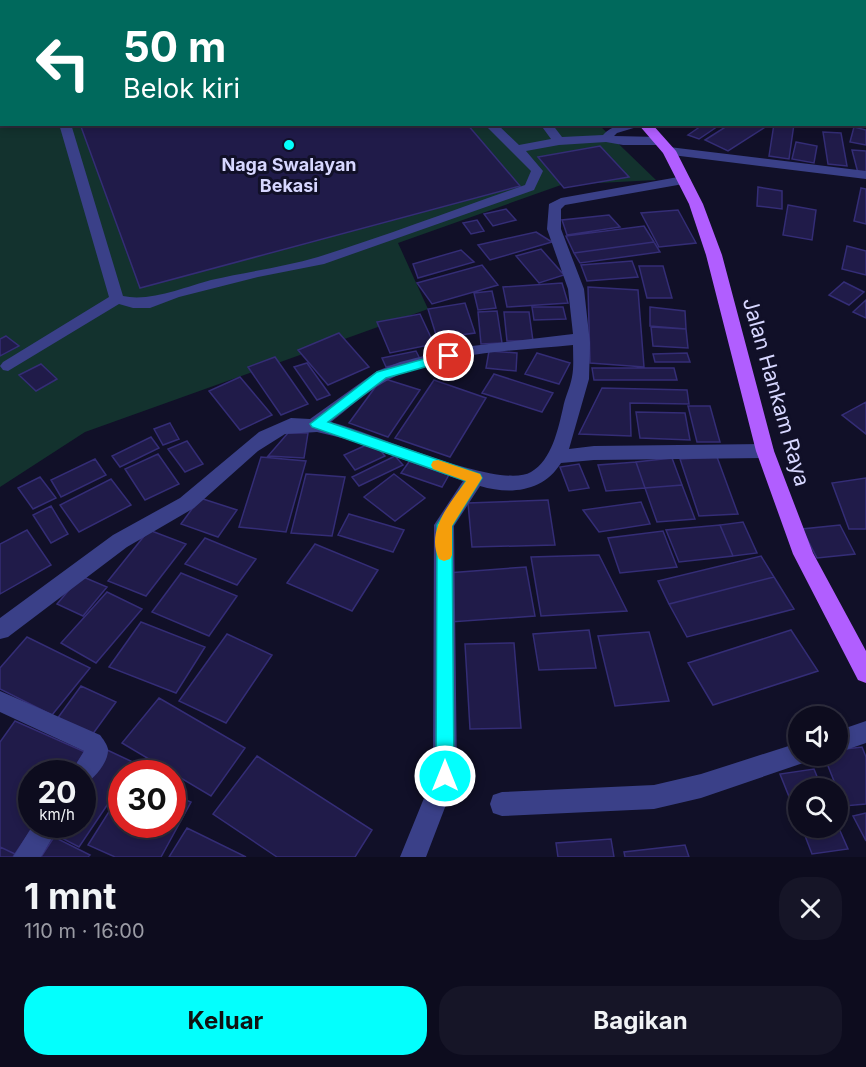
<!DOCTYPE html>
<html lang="id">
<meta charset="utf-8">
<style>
:root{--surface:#0d0c1e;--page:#161527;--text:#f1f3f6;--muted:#9a9ba4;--line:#2d2c3c;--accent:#03fffd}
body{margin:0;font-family:Inter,sans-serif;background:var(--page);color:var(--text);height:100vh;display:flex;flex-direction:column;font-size:22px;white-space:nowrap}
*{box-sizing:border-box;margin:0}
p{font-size:20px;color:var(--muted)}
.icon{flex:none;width:33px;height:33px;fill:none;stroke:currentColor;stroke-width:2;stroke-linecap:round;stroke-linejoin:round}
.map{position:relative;height:857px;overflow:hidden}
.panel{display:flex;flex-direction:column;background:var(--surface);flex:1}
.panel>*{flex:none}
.guide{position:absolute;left:0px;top:0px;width:867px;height:126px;box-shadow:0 3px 9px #0003,0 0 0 2px var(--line);background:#00695c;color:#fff;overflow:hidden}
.buttons{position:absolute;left:788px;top:706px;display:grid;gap:12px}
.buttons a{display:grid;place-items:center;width:60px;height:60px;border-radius:50%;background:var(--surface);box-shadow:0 3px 9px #0003,0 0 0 2px var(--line);font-size:30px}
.speed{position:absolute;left:18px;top:760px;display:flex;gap:12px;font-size:30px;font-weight:700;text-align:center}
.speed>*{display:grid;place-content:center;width:78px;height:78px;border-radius:50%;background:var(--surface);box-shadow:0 3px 9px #0003,0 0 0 2px var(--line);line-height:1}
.speed small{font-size:15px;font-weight:400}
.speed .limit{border:9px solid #d22;background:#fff;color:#111}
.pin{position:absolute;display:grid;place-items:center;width:51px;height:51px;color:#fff;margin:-26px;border:3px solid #fff;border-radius:50%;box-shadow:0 2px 6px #0007}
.me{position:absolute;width:66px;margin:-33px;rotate:0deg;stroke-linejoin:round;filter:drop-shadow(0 0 4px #0008)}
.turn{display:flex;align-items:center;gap:21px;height:126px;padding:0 24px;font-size:27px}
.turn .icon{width:78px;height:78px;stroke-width:2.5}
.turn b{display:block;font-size:42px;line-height:51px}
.round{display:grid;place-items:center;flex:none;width:63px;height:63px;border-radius:24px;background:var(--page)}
.summary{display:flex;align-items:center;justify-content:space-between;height:102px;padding:0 24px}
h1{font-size:36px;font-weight:700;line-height:45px}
.action{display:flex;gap:12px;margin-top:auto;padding:12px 24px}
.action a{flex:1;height:69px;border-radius:24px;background:var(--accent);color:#111;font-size:24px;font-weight:700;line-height:69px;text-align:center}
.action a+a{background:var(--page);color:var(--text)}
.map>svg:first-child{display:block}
.green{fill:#13322e}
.building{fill:#201b49;stroke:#342d76;stroke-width:1.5}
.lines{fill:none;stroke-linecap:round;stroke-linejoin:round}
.lane{fill:#3a4088;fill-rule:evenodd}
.street{fill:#3a4088;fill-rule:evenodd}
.primary{fill:#b15eff;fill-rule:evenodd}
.route{fill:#03fffd;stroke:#02a6a4;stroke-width:1.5}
.slow{fill:#f59e0b}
.poi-dot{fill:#03fffd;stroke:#111028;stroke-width:2}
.labels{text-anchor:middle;stroke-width:6;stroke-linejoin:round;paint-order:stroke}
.far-poi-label{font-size:18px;font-weight:bold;fill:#d7d7ff;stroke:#111028}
.street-label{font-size:21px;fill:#d7d7ff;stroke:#111028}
</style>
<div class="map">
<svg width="866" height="857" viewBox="0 0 866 857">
<rect width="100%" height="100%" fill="#111028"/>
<!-- green -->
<path class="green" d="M 0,0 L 353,1 L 2,2 L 2,124 L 599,125 L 656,180 L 561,185 L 398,243 L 428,309 L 85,432 L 0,487 Z"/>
<!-- building -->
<path class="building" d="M 80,124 L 467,124 L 520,186 L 140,288 Z
M 704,124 L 721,124 L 699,139 L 688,135 Z
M 730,124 L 770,124 L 728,151 L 705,140 Z
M 774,124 L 794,124 L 789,159 L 769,156 Z
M 854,127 L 866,130 L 866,145 L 850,142 Z
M 823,132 L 841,133 L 847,166 L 828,164 Z
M 796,142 L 817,146 L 814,163 L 792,159 Z
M 600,146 L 629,177 L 564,188 L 538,157 Z
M 852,150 L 866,151 L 866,174 L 858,173 Z
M 758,187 L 782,191 L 782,209 L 757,206 Z
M 861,188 L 866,189 L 866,224 L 854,221 Z
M 788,205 L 816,210 L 812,240 L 783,235 Z
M 506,209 L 516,220 L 493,226 L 484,214 Z
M 678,210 L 696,243 L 659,247 L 641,213 Z
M 609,215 L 620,227 L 567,235 L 562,220 Z
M 477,220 L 484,231 L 471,234 L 463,223 Z
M 644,226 L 654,242 L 574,253 L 566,236 Z
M 536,232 L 552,242 L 490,260 L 478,245 Z
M 654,242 L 660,252 L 580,263 L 574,253 Z
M 847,246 L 866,251 L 866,275 L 842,269 Z
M 541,249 L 564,275 L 539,283 L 516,256 Z
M 461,250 L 474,262 L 418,278 L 413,264 Z
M 632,261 L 638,277 L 587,281 L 581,265 Z
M 482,265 L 498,285 L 432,304 L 417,283 Z
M 639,266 L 663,266 L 672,298 L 647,298 Z
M 844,282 L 864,292 L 849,305 L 829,295 Z
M 562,283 L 568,303 L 507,307 L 503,287 Z
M 588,287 L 638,290 L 644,367 L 590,363 Z
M 492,291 L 496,308 L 478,310 L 474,293 Z
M 866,300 L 866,318 L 853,312 Z
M 465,303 L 475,333 L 437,338 L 428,309 Z
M 532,307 L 563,307 L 566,319 L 534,320 Z
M 650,307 L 685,311 L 686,329 L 650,326 Z
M 497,311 L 502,343 L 481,344 L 478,312 Z
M 504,312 L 529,312 L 533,341 L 507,341 Z
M 420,314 L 434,344 L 390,353 L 377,322 Z
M 651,327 L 686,329 L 688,348 L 653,346 Z
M 339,333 L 369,367 L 328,385 L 298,350 Z
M 6,336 L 19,346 L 0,356 L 0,339 Z
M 416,351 L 420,359 L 386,367 L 382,358 Z
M 489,351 L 517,353 L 516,371 L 486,368 Z
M 537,353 L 570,363 L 559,384 L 525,374 Z
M 687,353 L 690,362 L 655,362 L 653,354 Z
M 275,357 L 308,404 L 281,415 L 248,367 Z
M 307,363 L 330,395 L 317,400 L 294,367 Z
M 41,364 L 57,379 L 36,391 L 19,375 Z
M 592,368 L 674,368 L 677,380 L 594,380 Z
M 494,374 L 553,393 L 542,412 L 482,393 Z
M 240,377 L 272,415 L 240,430 L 209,391 Z
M 382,378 L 420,390 L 388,437 L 349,423 Z
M 434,380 L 486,398 L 450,457 L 395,438 Z
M 602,388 L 687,390 L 689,404 L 630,403 L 631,436 L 579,434 Z
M 866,402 L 866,434 L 842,415 Z
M 688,406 L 710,406 L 720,442 L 697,442 Z
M 636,412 L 685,413 L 690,440 L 640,438 Z
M 170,423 L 179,439 L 163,445 L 154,429 Z
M 288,433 L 308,433 L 304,458 L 268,456 Z
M 151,437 L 159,448 L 120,467 L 112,456 Z
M 187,441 L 203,464 L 185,472 L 168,449 Z
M 373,442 L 385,456 L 355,470 L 344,455 Z
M 158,454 L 179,484 L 145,500 L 125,469 Z
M 395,456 L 403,465 L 359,486 L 352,477 Z
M 261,457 L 306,461 L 286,532 L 239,527 Z
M 717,457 L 738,514 L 699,516 L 680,459 Z
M 672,458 L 682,485 L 645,488 L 636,462 Z
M 95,459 L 106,475 L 61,497 L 51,480 Z
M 411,459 L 450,473 L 442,487 L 401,473 Z
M 636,462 L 645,488 L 606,491 L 598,465 Z
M 579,464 L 589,488 L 569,491 L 560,467 Z
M 306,474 L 345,477 L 332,536 L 291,533 Z
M 394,474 L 425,498 L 395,521 L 364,497 Z
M 40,477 L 56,498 L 33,509 L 18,488 Z
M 866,478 L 866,529 L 849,529 L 832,483 Z
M 111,479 L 131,505 L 79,532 L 60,505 Z
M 682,485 L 695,519 L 657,522 L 645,488 Z
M 200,498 L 237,510 L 218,537 L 181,524 Z
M 548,500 L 555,545 L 472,547 L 468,503 Z
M 641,502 L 650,524 L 599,532 L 583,510 Z
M 51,506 L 68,534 L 51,543 L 33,515 Z
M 349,514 L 404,530 L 393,552 L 338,535 Z
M 743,522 L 757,553 L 733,556 L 720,525 Z
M 720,525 L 733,556 L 679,562 L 666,530 Z
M 840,525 L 855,554 L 817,558 L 802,529 Z
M 27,530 L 51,565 L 0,594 L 0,544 Z
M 149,530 L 186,544 L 146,596 L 108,581 Z
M 663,531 L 677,567 L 620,573 L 608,538 Z
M 205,538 L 256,559 L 237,585 L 185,564 Z
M 315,544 L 378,570 L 352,611 L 287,583 Z
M 599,555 L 627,611 L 541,616 L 531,557 Z
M 761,556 L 774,577 L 669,604 L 658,581 Z
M 526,567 L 535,616 L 450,622 L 447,573 Z
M 181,573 L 237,596 L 209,636 L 152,612 Z
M 81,576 L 107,587 L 83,616 L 57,604 Z
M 774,577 L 794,609 L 687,637 L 669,604 Z
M 107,592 L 142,609 L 96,663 L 61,643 Z
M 141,622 L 205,647 L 176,693 L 109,667 Z
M 589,630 L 596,668 L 539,670 L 533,634 Z
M 791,630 L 818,671 L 713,705 L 688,663 Z
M 649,632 L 669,701 L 615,706 L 598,636 Z
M 227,634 L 272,655 L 226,723 L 179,701 Z
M 27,637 L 90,668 L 52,715 L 0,689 L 0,668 Z
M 514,643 L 521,728 L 470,729 L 465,644 Z
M 81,686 L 116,702 L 92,735 L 57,719 Z
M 159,698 L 245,748 L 211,796 L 122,743 Z
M 15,721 L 85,752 L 70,774 L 32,774 L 32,825 L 35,825 L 15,854 L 0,847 L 0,742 Z
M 862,747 L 866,757 L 866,804 L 844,806 L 824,756 L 837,756 L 837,750 Z
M 105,749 L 135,763 L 128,774 L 122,774 L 122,783 L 79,847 L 48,831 L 52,825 L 82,825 L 82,782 Z
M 257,756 L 372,830 L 355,857 L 277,857 L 213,814 Z
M 814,769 L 822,789 L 798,789 L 798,819 L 780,774 Z
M 122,791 L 122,825 L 172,825 L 172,794 L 191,802 L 161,857 L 115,857 L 88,845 Z
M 866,813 L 866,841 L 853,816 Z
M 837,824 L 848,849 L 812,854 L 802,828 L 837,828 Z
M 187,828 L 246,857 L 169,857 Z
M 54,837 L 90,855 L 88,857 L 41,857 Z
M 611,839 L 614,857 L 558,857 L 556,843 Z
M 685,845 L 689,857 L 625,857 L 624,852 Z
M 0,847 L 15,854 L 13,857 L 0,857 Z"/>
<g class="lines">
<!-- lane -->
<path class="lane" d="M 342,0 L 357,0 L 341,2 Z
M 414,0 L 425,0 L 426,2 L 415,2 Z
M 628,0 L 641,0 L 627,2 Z
M 59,124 L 71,124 L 123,296 C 150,302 185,287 211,280 C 246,272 284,267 318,257 C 388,235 456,209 525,185 L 531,171 L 484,124 L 497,124 L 519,145 L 551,139 L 540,124 L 552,124 L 562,137 L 603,135 C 614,122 630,124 647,124 L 617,133 L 614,136 L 660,137 L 666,141 L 660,145 L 623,145 L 606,142 L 559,145 L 526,151 L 543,171 L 534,190 L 324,264 L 258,277 L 179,297 L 150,308 L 133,308 L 119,304 L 8,371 L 3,370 L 0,366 L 3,362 L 109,297 Z"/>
<!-- street -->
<path class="street" d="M 684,0 L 696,0 L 683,2 Z
M 845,0 L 858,0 L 859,2 L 846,2 Z
M 669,147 L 866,171 L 866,179 L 664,154 L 662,151 L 664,148 Z
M 684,176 L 691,180 L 689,183 L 565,205 L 561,209 L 561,229 L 584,289 L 590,343 L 589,379 L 569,449 L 594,446 L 765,444 L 772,446 L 774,451 L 772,456 L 765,458 L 594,460 L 561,463 C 543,492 510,495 480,486 L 454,526 L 457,776 L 426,857 L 400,857 L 433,776 L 434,525 L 463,481 L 346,439 L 317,432 L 285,434 L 258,451 L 194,508 L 127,547 L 8,637 L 0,639 L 0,618 L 113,535 L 180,498 L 259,432 L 291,418 L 310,419 L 377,371 L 400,362 L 455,348 L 573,334 L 568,289 L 547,229 L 549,204 L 561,198 ZM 573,345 C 573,356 574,367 572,377 C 570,388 565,397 563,408 C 558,429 552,460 531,472 C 499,491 372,432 331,422 C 348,409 364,394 383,383 C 435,352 514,351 573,345 Z
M 0,691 L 100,735 C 103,739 107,744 108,749 C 109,762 93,781 82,785 L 82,774 L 70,774 L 84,751 L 0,712 Z
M 866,721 L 866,743 L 837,753 L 837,731 Z
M 798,743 L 798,756 L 809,756 L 806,762 L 701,798 L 654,809 L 502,816 L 493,813 L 490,804 L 493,795 L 502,792 L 654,785 L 701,774 Z
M 33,825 L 60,825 L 41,857 L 13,857 Z"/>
<!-- primary -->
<path class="primary" d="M 459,0 L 470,0 L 471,2 L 460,2 Z
M 638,124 L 652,124 L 676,151 L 703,204 L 722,255 L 774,451 L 813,553 L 866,651 L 866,683 L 858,680 L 793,554 L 756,451 L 706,255 L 689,204 L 663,153 Z"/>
</g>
<!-- route -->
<path class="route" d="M 449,352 L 453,353 L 455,356 L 453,359 L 386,378 L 328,422 L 480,474 L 482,478 L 452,526 L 454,776 L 452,782 L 445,785 L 439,782 L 436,776 L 437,525 L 466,481 L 312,427 L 310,424 L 377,372 Z"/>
<!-- slow -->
<path class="slow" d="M 438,460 L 480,474 L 482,478 L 452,526 L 452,555 L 450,559 L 444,561 L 439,559 C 425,531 451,502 466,481 L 433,469 L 431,465 L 433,461 Z"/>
<!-- markers -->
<circle class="poi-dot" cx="289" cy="145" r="6"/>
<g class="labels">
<!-- far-poi labels -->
<g class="far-poi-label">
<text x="289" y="171">Naga Swalayan<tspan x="289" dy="21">Bekasi</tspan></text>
</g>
<!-- street labels -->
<g class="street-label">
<text transform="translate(776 392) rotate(74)" y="7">Jalan Hankam Raya</text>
</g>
</g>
</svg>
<div class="buttons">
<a><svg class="icon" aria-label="sound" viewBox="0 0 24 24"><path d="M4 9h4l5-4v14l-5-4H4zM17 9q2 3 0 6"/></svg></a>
<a><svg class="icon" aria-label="search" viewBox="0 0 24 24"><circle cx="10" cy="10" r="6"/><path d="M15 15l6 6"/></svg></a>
</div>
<div class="speed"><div>20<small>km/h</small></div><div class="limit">30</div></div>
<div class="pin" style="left:449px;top:356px;background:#d93025"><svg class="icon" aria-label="arrive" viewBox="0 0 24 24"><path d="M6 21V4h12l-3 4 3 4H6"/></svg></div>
<svg class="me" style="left:445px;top:776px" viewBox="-20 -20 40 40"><circle r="17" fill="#03fffd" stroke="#fff" stroke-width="3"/><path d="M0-11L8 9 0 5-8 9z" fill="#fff"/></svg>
<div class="guide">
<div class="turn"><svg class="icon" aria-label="left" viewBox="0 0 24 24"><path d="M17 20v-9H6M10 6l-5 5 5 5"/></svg><div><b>50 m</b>Belok kiri</div></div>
</div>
</div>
<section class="panel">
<div class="summary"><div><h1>1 mnt</h1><p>110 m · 16:00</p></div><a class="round"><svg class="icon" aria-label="close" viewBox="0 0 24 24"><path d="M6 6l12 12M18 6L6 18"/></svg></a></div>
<div class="action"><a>Keluar</a><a>Bagikan</a></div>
</section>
